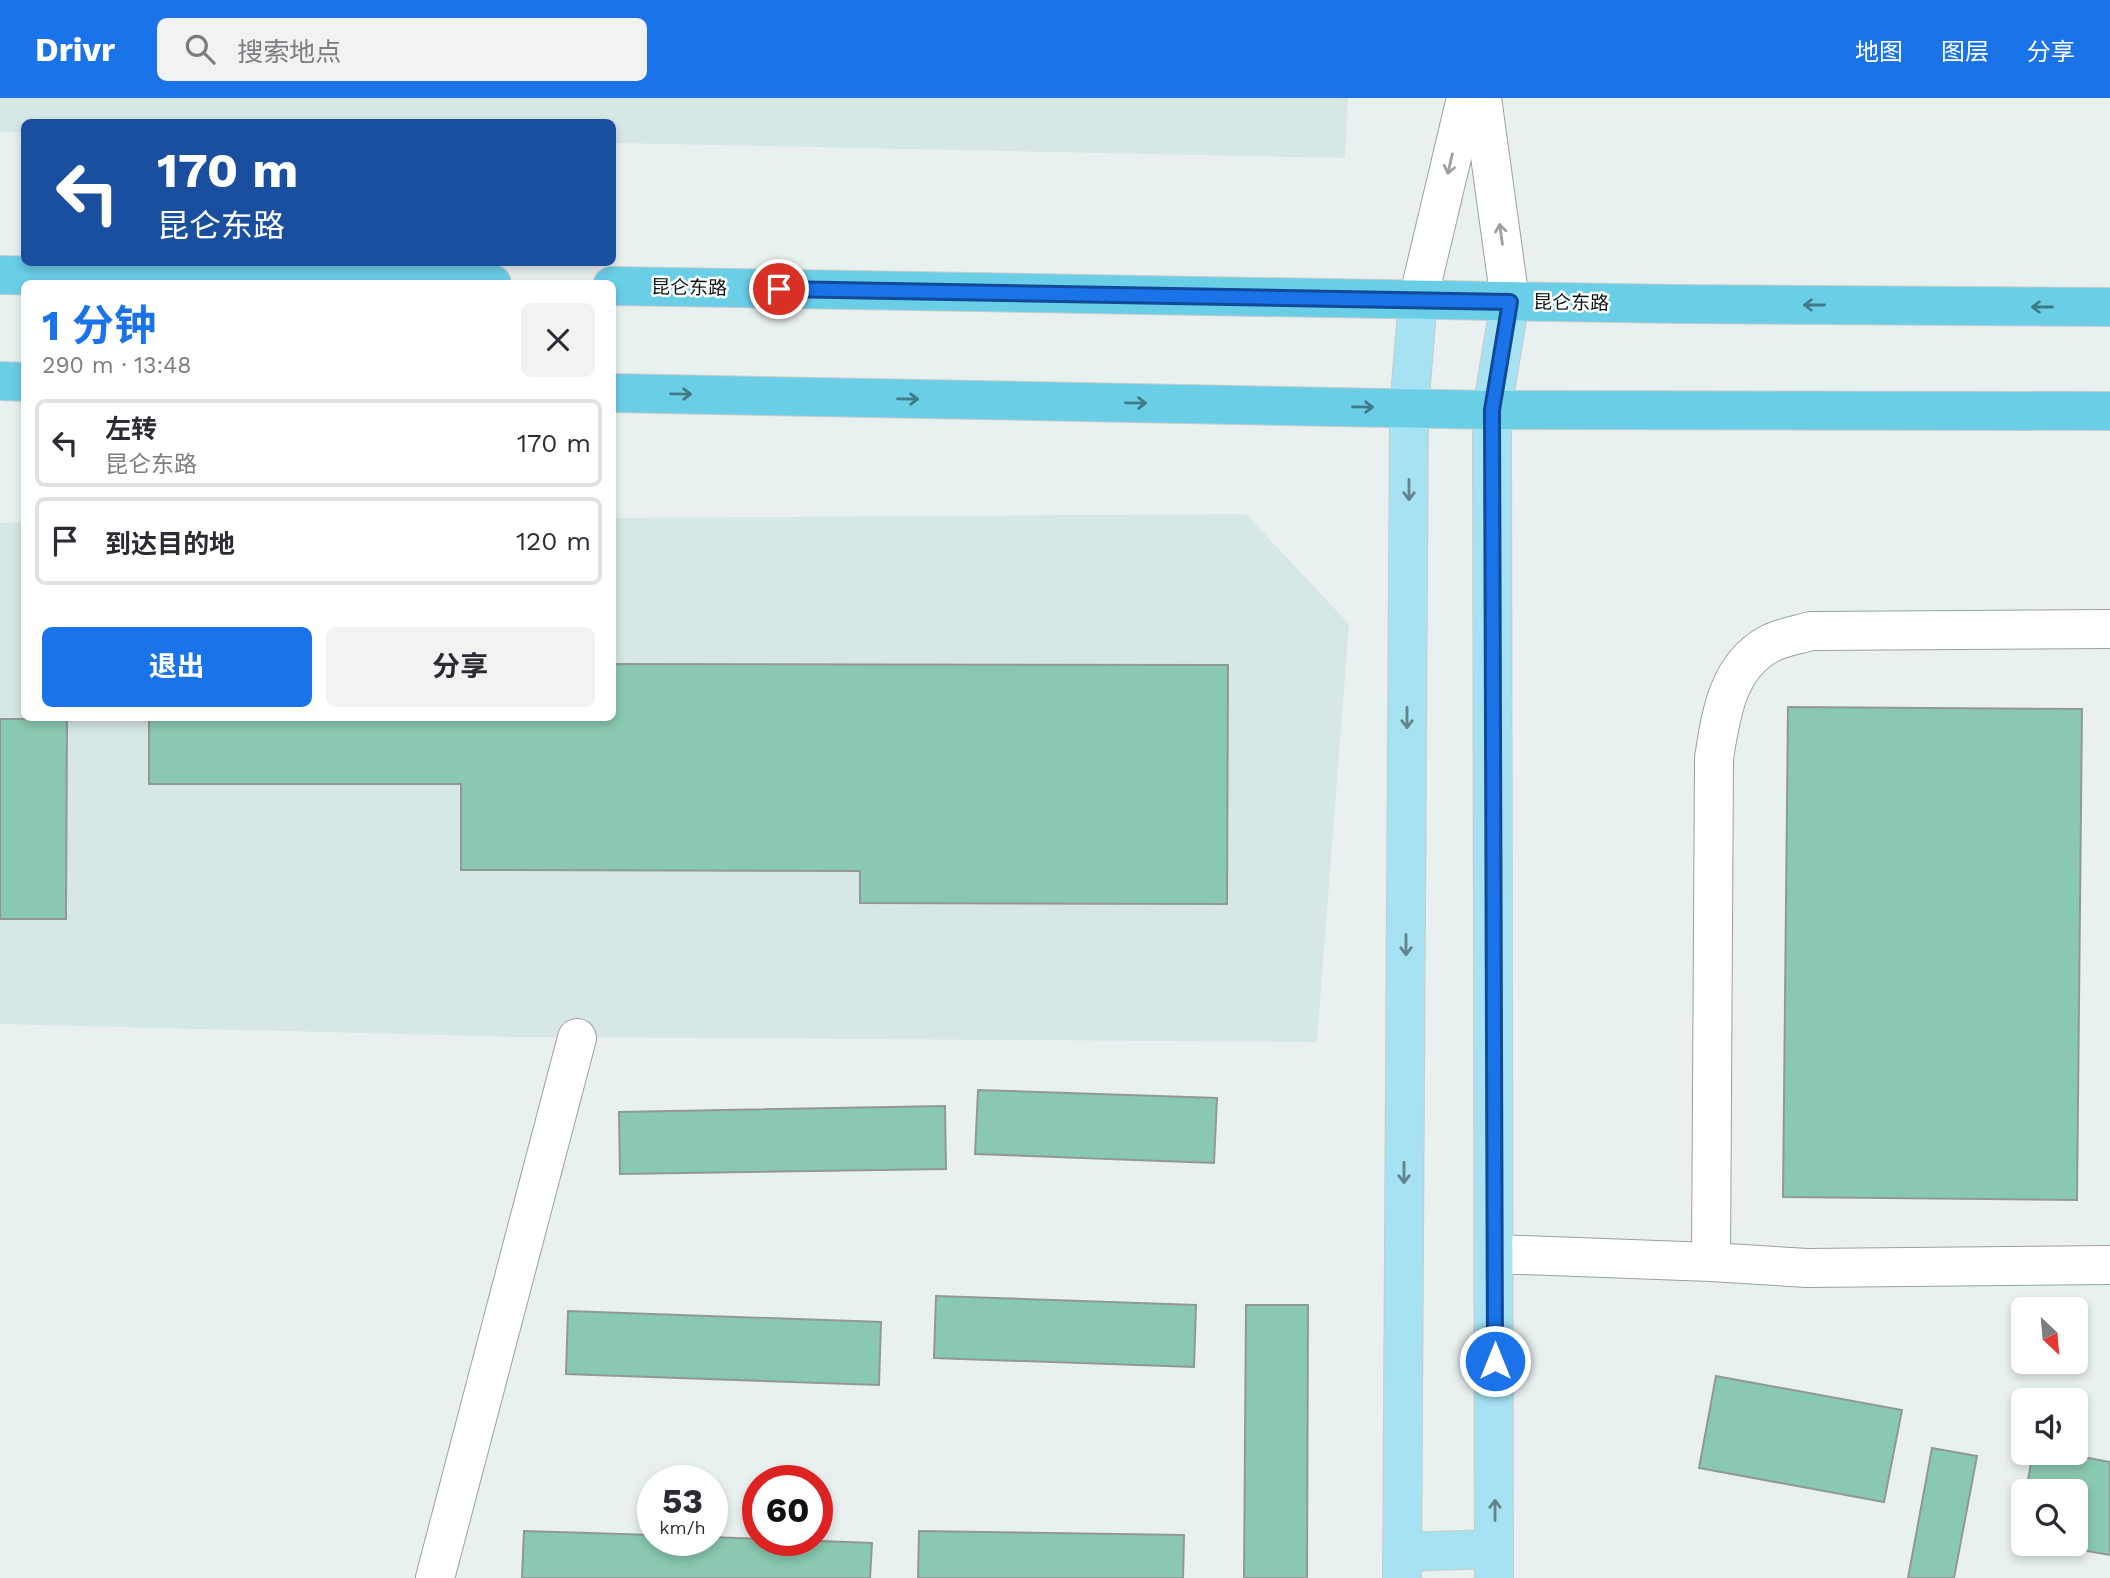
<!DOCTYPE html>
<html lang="zh">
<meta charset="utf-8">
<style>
:root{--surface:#fff;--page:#f2f2f3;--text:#2b2b33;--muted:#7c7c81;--line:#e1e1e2;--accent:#1a73e8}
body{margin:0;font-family:"Work Sans","Noto Sans SC",sans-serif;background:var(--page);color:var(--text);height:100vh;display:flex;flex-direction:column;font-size:26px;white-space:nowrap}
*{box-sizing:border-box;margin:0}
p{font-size:23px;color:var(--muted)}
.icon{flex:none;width:38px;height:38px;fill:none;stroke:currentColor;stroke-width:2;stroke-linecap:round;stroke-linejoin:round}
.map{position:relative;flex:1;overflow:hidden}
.drawer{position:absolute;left:21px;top:182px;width:595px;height:441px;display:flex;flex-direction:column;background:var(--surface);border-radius:10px;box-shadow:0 4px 10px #0003}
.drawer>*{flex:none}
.banner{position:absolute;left:21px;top:21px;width:595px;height:147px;border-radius:10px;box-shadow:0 4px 10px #0003;background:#1a4fa0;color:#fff;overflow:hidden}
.needle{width:46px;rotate:154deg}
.tools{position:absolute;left:2011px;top:1199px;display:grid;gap:14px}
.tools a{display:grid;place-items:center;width:77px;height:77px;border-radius:10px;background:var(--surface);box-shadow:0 4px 10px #0003;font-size:35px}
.speed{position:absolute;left:637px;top:1367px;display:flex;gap:14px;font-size:35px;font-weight:700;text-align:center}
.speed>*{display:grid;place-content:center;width:91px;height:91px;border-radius:50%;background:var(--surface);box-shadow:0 4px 10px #0003;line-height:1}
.speed small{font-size:18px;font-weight:400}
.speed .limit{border:10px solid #d22;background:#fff;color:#111}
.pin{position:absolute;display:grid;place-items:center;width:60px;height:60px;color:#fff;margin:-30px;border:4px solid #fff;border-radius:50%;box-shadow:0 2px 7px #0007}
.me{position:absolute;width:77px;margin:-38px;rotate:0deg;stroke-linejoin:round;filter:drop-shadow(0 0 5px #0008)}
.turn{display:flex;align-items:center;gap:24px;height:147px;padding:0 21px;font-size:32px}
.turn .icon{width:91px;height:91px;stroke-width:2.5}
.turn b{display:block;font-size:49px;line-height:60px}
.round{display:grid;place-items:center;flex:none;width:74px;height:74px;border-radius:10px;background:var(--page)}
.overview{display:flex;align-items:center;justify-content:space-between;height:119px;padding:0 21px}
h1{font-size:42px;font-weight:700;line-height:52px;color:var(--accent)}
.button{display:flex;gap:14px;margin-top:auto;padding:14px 21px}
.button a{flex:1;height:80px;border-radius:10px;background:var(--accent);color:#fff;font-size:28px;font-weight:700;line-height:80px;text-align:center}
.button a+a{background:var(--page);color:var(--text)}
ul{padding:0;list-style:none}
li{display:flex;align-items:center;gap:21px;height:88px;margin:0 14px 10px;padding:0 7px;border:4px solid var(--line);border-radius:10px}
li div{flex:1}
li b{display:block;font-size:26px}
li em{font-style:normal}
header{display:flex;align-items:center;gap:42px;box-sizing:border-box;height:98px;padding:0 35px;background:var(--accent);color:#fff}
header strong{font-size:33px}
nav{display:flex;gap:38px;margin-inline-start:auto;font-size:24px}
.search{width:490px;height:63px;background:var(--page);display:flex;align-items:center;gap:18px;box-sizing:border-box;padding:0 24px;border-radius:10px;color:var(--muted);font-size:26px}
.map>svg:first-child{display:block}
.built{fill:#d6e7e6}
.building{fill:#8ac9b1;stroke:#929896;stroke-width:2}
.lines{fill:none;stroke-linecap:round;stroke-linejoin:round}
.minor-casing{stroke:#9aa0a0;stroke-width:40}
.major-casing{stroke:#cacbcb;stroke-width:40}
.highway-casing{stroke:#cacbcb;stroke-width:40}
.minor{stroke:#fff;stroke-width:38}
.major{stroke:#a6e2f1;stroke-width:38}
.highway{stroke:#6acee7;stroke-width:38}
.oneway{stroke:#9fa0a0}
.oneway2{stroke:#417987}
.oneway3{stroke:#62848c}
.route-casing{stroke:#114b97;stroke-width:18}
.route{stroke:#1a73e8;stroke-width:12}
.labels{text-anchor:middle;stroke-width:5;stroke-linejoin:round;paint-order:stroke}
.street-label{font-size:19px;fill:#0f1211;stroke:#f7fefe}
</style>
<header>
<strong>Drivr</strong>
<div class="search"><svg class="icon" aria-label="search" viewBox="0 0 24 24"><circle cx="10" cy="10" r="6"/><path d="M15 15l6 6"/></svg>搜索地点</div>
<nav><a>地图</a><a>图层</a><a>分享</a></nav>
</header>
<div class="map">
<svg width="2110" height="1480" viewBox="0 0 2110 1480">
<rect width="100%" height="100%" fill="#e9f1f0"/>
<!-- built -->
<path class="built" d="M 0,0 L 1348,0 L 1345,60 L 613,45 L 612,24 L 24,24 L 24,34 L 0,34 Z
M 1246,416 L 1349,526 L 1317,944 L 522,939 L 0,926 L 0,425 L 24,424 L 24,620 L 612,620 L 613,420 Z"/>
<!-- building -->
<path class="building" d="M 612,566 L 1228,567 L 1227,806 L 860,805 L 860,773 L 461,772 L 461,686 L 149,686 L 149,620 L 612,620 Z
M 1788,609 L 2082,611 L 2077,1102 L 1783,1099 Z
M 0,621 L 67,621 L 66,821 L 0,821 Z
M 978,992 L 1217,1000 L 1214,1065 L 975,1056 Z
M 945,1008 L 946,1071 L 620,1076 L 619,1014 Z
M 936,1198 L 1196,1207 L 1194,1269 L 934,1260 Z
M 1246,1207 L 1308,1207 L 1307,1480 L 1244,1480 Z
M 568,1213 L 881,1224 L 879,1287 L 566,1276 Z
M 1716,1278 L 1902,1312 L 1884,1404 L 1699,1370 Z
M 1932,1350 L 1977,1358 L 1954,1480 L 1908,1480 Z
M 2033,1354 L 2057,1354 L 2110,1364 L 2110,1457 L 2048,1446 L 2076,1446 L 2076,1393 L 2026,1393 Z
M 2023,1410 L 2023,1441 L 2017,1440 Z
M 524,1433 L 653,1437 L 653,1442 L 712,1442 L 712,1439 L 872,1445 L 870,1480 L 522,1480 Z
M 919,1433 L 1184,1437 L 1183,1480 L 918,1480 Z"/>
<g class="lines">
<!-- minor casing -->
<g class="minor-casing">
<path id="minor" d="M 1482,0 L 1510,203
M 1418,202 L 1466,0
M 1495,1156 L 1711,1164 L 1714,660 C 1721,617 1727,569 1769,546 C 1781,539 1798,537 1811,533 L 2110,531
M 1711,1164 L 1807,1170 L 2110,1167
M 435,1480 L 577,940"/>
</g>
<!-- major casing -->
<g class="major-casing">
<path id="major" d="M 1402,1454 L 1494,1451
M 1402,1480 L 1409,310 L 1418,202
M 1494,1480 L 1492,312 L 1510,203"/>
</g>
<!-- highway casing -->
<g class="highway-casing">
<path id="highway" d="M 0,177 L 492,186
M 612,188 L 1679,206 L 2110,209
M 0,283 L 24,284
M 612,295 L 1492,312 L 2110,313"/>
</g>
<!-- minor -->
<use href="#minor" class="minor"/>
<!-- major -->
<use href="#major" class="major"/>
<!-- highway -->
<use href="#highway" class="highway"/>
</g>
<!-- one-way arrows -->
<defs><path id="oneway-shaft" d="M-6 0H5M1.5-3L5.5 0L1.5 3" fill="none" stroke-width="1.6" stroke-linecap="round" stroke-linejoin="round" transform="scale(1.75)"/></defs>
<g class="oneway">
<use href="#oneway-shaft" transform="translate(1450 66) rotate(103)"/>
<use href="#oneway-shaft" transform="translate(1501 136) rotate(-98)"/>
</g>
<g class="oneway2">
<use href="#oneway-shaft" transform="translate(1814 207) rotate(-180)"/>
<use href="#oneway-shaft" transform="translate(2042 209) rotate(-180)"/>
<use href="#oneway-shaft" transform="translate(681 296) rotate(1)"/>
<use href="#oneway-shaft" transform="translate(908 301) rotate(1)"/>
<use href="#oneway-shaft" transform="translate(1136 305) rotate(1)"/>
<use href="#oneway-shaft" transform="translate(1363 309) rotate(1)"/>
</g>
<g class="oneway3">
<use href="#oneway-shaft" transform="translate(1409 392) rotate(90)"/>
<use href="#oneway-shaft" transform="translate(1407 620) rotate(90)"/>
<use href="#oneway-shaft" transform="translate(1406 847) rotate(90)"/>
<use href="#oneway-shaft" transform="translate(1404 1075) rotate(90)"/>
<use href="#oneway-shaft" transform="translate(1495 1412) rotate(-90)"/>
</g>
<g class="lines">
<!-- route casing -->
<g class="route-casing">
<path id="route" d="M 779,191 L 1510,204 L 1492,312 L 1495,1263"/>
</g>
<!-- route -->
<use href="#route" class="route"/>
</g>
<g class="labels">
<!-- street labels -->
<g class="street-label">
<text transform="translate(689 189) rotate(1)" y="7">昆仑东路</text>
<text transform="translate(1571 204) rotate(1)" y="7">昆仑东路</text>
</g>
</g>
</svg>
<div class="tools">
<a><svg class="needle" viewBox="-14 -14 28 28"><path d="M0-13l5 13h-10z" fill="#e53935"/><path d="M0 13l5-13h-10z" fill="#7c7c81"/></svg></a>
<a><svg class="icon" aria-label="sound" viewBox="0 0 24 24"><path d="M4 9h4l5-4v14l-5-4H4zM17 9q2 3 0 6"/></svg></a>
<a><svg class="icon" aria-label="search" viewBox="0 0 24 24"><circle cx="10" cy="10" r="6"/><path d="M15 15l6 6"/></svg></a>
</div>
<div class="speed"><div>53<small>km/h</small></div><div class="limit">60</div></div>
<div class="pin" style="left:779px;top:191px;background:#d93025"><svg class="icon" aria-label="arrive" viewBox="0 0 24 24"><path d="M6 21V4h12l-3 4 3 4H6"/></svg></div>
<svg class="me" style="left:1495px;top:1263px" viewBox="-20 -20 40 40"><circle r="17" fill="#1a73e8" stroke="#fff" stroke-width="3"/><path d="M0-11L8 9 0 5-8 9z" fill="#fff"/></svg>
<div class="banner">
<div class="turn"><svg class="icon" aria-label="left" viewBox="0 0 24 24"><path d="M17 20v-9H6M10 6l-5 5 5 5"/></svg><div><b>170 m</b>昆仑东路</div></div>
</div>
<section class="drawer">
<div class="overview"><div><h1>1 分钟</h1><p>290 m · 13:48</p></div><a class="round"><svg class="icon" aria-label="close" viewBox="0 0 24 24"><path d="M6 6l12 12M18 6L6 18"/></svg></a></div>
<ul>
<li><svg class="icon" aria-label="left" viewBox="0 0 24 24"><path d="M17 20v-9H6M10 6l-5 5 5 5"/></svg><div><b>左转</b><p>昆仑东路</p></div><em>170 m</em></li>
<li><svg class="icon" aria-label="arrive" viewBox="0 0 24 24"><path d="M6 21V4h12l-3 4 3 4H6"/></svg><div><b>到达目的地</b></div><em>120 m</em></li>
</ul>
<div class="button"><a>退出</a><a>分享</a></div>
</section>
</div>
